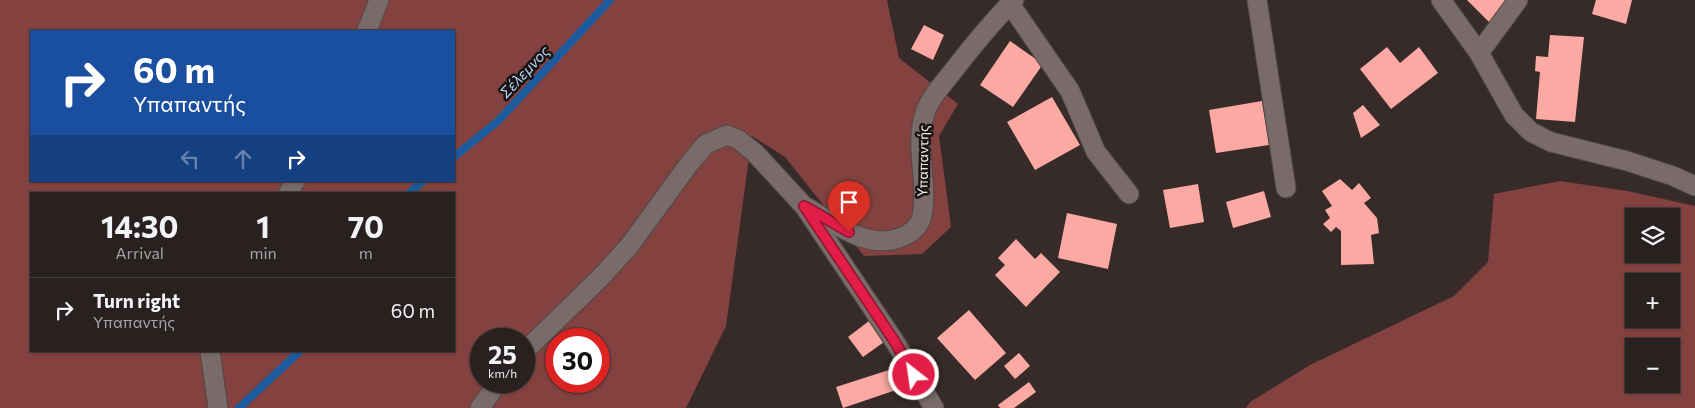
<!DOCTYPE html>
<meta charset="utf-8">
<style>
:root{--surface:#292020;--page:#312829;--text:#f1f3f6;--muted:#a5a3a5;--line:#453e3e}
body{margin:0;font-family:Commissioner,sans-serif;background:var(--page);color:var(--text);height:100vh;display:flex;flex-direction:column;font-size:19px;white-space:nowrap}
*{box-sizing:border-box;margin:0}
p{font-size:16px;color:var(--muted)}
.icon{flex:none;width:28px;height:28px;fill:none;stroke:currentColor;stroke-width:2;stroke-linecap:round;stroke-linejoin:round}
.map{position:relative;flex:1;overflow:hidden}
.panel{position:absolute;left:30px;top:192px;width:425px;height:160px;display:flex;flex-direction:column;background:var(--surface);border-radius:0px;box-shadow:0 1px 4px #0004,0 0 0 1px var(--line)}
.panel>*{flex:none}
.banner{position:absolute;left:30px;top:30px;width:425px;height:152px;border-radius:0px;box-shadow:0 1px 4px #0004,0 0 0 1px var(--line);background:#1a4fa0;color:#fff;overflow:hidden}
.tools{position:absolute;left:1625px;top:208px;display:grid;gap:10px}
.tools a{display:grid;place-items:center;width:55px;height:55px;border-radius:0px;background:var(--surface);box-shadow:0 1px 4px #0004,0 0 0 1px var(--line);font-size:25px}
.speed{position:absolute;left:470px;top:328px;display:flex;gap:10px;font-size:25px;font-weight:700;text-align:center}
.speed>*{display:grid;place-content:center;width:65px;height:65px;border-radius:50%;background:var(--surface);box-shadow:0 1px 4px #0004,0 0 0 1px var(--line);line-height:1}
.speed small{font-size:12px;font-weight:400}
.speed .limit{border:8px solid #d22;background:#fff;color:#111}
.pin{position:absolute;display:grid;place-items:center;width:42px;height:42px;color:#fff;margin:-51px -21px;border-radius:50% 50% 50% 0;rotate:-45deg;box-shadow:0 0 5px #0007}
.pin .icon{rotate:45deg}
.me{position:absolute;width:55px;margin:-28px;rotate:330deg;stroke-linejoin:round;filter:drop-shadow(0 0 4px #0008)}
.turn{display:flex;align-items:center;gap:18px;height:105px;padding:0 20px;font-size:22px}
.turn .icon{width:65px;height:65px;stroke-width:2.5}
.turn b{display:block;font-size:35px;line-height:42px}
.lanes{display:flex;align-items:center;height:48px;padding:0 20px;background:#0003;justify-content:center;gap:25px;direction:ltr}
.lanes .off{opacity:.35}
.eta{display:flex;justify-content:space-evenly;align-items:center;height:85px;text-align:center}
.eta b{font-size:30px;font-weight:700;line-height:35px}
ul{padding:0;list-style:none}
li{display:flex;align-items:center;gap:15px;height:65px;padding:0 20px;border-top:1px solid var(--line)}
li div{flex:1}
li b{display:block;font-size:19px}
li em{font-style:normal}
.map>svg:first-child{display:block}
.green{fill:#83423f;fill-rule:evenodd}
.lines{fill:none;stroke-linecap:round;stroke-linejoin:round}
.stream{stroke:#1c5b9d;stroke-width:8}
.building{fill:#fba9a2}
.street-casing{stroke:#514746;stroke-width:21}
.street{stroke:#796b6a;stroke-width:19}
.route-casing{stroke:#92132f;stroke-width:12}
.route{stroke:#e11d48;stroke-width:9}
.labels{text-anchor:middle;stroke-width:5;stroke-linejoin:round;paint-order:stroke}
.street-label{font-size:14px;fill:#f4eceb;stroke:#1a1514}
.water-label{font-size:15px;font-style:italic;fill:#b6d5fa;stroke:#1a1514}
</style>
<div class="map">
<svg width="1695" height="408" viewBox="0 0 1695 408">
<rect width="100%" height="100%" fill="#372b2a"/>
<!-- green -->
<path class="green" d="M 0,0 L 887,0 L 899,58 L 958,104 L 939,136 L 951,227 L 922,254 L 864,256 L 785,157 L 752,136 L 726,326 L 686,408 L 0,408 ZM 31,31 L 454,31 L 454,181 L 31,181 ZM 31,194 L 454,194 L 454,351 L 31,351 ZM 481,339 L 524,339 L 524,381 L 481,381 ZM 556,339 L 599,339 L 599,381 L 556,381 Z
M 1560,181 L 1627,191 L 1695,206 L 1695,408 L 1246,408 L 1250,402 L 1310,365 L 1454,296 L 1488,262 L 1494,194 ZM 1671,216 L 1671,254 L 1634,254 L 1634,216 ZM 1671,281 L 1671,319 L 1634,319 L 1634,281 ZM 1671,346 L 1671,384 L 1634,384 L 1634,346 Z"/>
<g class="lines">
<!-- stream -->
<path class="stream" d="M 454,157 L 498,121 L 610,0
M 408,194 L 423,181
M 239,408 L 300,351"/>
</g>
<!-- building -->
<path class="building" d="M 1467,0 L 1513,0 L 1490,23 Z
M 1596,0 L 1632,0 L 1626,24 L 1592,14 Z
M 924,25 L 944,35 L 933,60 L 911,49 Z
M 1550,35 L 1584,37 L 1575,122 L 1536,119 L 1540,72 L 1535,71 L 1536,56 L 1548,57 Z
M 1010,41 L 1043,64 L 1013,107 L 980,85 Z
M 1387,47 L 1400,63 L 1419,47 L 1438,73 L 1391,109 L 1360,69 Z
M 1052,97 L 1080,145 L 1035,170 L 1007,122 Z
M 1262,101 L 1269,145 L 1216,153 L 1209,110 Z
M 1363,105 L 1380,125 L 1361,138 L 1353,113 Z
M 1340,179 L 1352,190 L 1359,183 L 1371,198 L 1364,203 L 1377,218 L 1379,233 L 1371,235 L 1374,264 L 1341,265 L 1341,231 L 1336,227 L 1331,232 L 1323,224 L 1330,218 L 1325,210 L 1332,206 L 1322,191 Z
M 1198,184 L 1204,222 L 1170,228 L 1163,190 Z
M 1264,191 L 1271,217 L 1233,228 L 1226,202 Z
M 1067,213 L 1117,224 L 1108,269 L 1058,258 Z
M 1016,239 L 1035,259 L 1041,253 L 1060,272 L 1026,307 L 995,275 L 1005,265 L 998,258 Z
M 969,310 L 1006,353 L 975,380 L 937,338 Z
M 869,321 L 884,342 L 863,357 L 848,337 Z
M 1019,353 L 1030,366 L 1015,379 L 1004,366 Z
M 892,369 L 899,389 L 843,408 L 836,387 Z
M 1029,382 L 1036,392 L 1014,408 L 1000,408 L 998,405 Z"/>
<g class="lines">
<!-- street casing -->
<g class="street-casing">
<path id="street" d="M 1257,0 L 1286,188
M 1441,0 L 1479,53 L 1514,115 L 1531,132 L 1551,142 L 1627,161 L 1673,176 L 1695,186
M 1010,4 L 1070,91 L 1096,152 L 1129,194
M 367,31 L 379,0
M 1479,53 L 1518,0
M 288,194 L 295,181
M 808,208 C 835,224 869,251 902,237 C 911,233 920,226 922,216 C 929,183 913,144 926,110 C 931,97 941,86 950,75 C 970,49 991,23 1014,0
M 210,351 L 218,408
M 524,352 L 602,276 L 630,245 L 689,164 L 706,144 L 727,135 L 739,140 L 755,153 L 804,206 L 895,342 L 934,408
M 480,408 L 499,381"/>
</g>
<!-- street -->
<use href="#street" class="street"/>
</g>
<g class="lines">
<!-- route casing -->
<g class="route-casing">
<path id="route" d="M 849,232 L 804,206 L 895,342 L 914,375"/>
</g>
<!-- route -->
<use href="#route" class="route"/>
</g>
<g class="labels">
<!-- street labels -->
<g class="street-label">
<text transform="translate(923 161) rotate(-89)" y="5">Υπαπαντής</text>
</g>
<!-- water labels -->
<g class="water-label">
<text transform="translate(525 72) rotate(-47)" y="5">Σέλεμνος</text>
</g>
</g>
</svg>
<div class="tools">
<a><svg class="icon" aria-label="layers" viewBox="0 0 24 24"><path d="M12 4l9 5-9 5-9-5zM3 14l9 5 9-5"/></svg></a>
<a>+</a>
<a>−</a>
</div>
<div class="speed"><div>25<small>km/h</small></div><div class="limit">30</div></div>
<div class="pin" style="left:849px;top:232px;background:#d93025"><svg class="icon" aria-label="arrive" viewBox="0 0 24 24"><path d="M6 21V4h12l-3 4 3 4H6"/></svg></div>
<svg class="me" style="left:914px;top:375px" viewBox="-20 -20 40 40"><circle r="17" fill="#e11d48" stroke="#fff" stroke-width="3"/><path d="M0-11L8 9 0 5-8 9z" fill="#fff"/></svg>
<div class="banner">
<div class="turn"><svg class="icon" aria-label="right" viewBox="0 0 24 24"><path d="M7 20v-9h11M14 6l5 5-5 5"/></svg><div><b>60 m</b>Υπαπαντής</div></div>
<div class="lanes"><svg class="icon off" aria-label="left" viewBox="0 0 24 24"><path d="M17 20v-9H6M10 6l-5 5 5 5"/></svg><svg class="icon off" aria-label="ahead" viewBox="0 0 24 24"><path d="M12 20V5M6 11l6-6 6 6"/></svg><svg class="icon" aria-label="right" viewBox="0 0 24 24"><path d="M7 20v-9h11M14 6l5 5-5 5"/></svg></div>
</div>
<section class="panel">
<div class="eta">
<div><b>14:30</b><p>Arrival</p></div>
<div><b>1</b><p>min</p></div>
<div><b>70</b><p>m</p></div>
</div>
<ul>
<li><svg class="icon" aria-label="right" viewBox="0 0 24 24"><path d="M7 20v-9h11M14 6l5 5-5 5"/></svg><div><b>Turn right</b><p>Υπαπαντής</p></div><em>60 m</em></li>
</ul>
</section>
</div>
